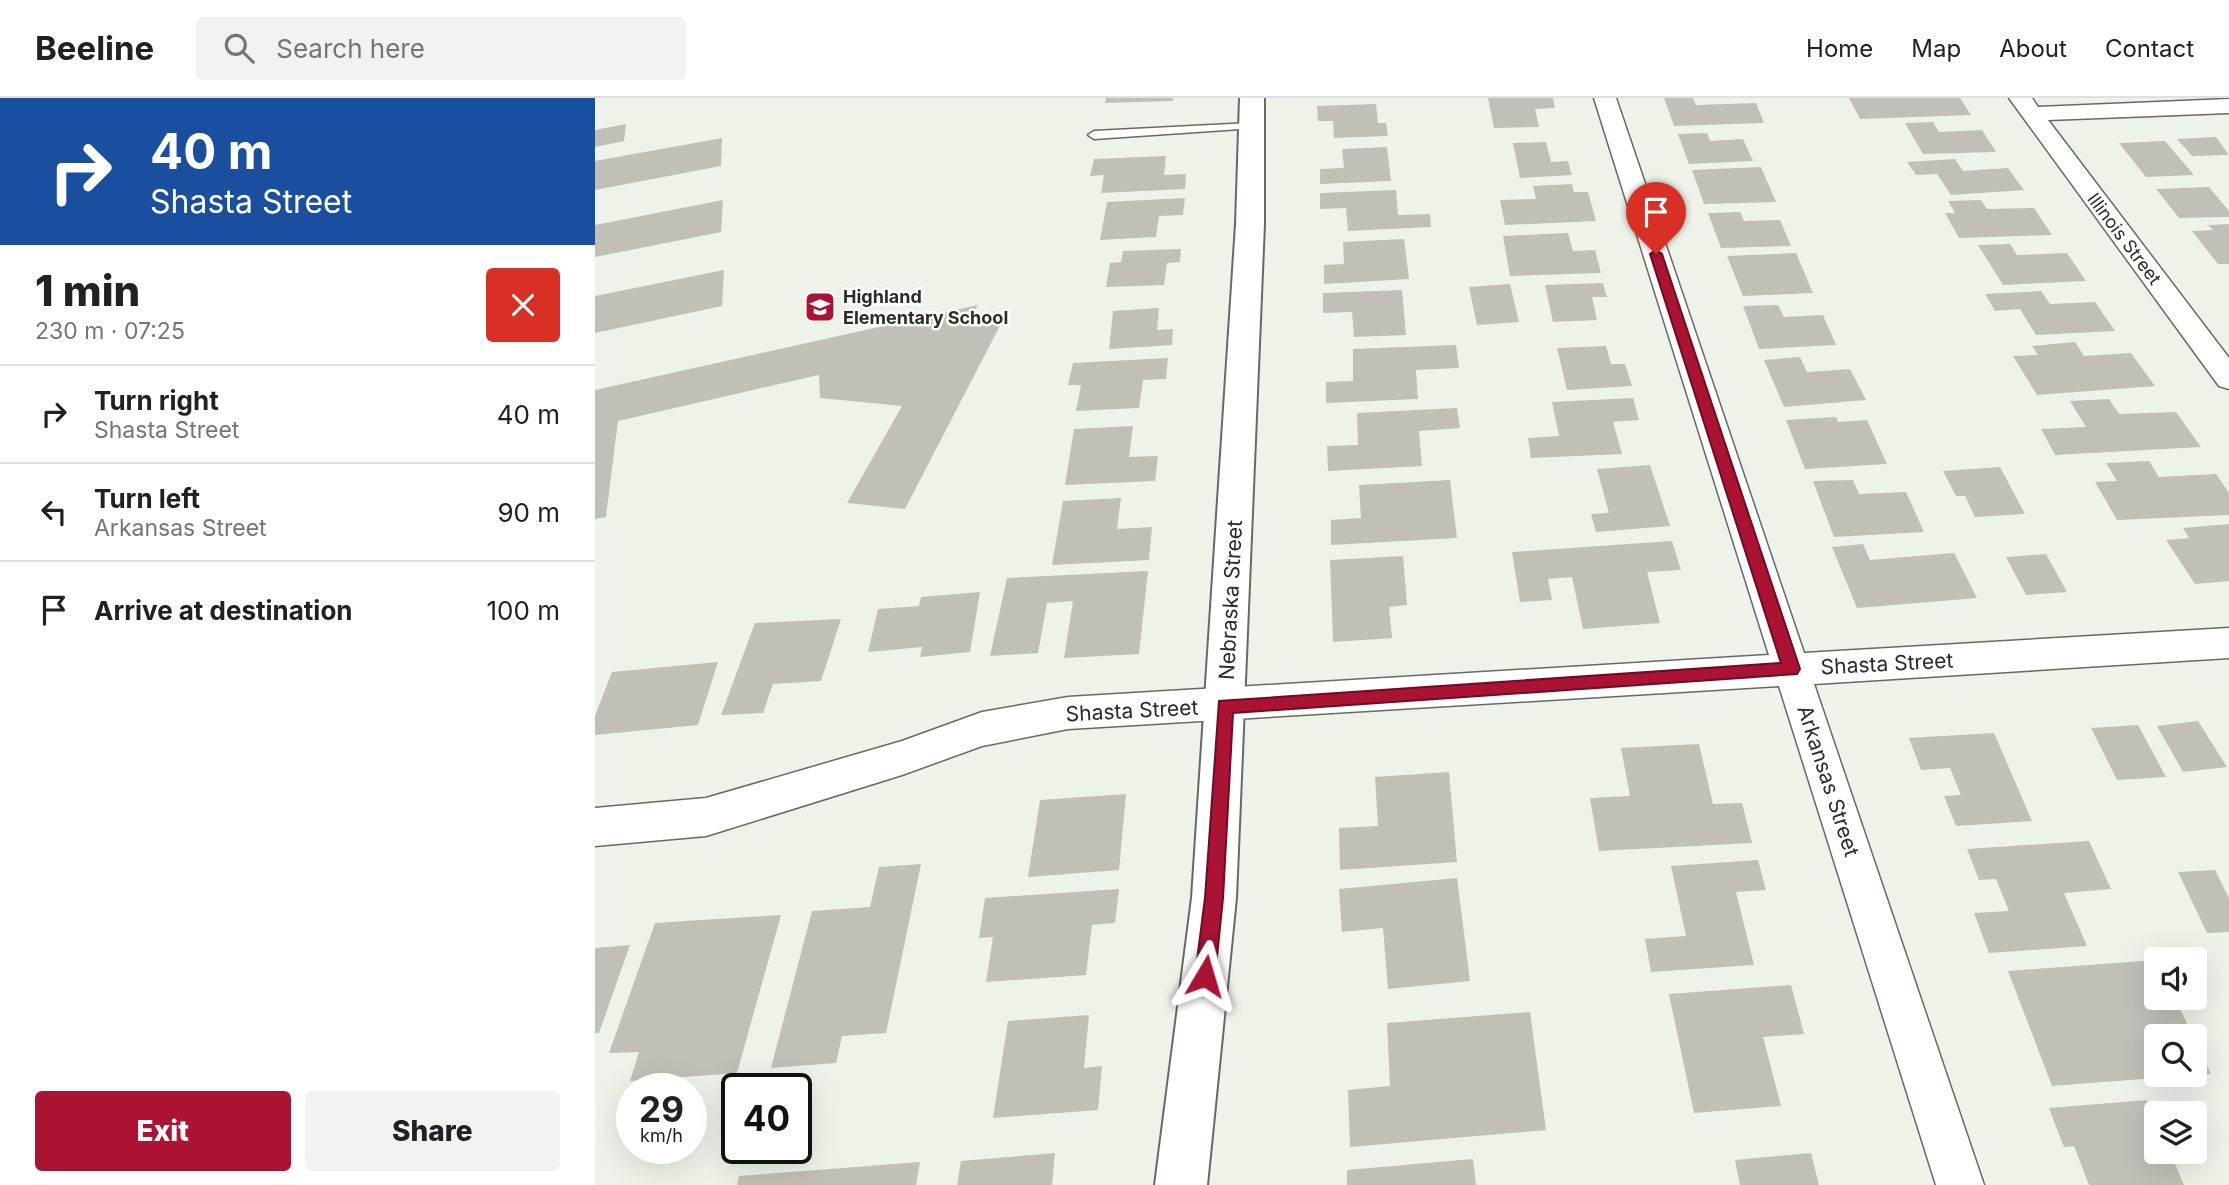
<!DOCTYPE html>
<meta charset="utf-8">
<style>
:root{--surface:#fff;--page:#f2f2f2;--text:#202124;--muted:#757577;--line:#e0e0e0;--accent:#aa1333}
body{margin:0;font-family:Inter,sans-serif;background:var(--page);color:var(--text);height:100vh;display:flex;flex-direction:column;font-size:26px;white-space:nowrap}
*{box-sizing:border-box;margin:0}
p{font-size:23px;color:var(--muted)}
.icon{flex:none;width:38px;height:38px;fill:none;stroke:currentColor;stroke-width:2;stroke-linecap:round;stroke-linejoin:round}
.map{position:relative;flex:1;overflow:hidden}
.side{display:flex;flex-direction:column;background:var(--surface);width:595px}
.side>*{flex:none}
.hud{background:#1a4fa0;color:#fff;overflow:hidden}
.buttons{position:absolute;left:1549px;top:849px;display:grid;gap:14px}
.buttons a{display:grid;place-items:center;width:63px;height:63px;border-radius:7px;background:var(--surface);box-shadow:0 7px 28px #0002;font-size:35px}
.speed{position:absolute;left:21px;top:975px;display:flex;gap:14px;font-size:35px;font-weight:700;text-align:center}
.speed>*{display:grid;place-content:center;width:91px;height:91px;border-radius:50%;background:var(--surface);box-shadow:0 7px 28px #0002;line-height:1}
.speed small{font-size:18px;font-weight:400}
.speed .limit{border:4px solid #111;border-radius:10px;background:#fff;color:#111}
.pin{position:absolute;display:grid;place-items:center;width:60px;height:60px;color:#fff;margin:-72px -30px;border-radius:50% 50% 50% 0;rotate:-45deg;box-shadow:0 0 7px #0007}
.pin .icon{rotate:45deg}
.me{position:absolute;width:77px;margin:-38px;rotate:7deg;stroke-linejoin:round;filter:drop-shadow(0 0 5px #0008)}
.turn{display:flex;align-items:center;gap:24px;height:147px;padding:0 35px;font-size:32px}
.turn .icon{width:91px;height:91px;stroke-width:2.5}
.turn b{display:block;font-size:49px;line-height:60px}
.round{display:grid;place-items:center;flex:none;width:74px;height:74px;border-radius:7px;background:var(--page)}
.head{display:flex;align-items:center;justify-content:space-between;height:119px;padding:0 35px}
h1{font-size:42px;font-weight:800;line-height:52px}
.primary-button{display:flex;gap:14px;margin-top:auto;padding:14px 35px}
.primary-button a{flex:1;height:80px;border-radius:7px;background:var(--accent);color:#fff;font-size:28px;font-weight:800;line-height:80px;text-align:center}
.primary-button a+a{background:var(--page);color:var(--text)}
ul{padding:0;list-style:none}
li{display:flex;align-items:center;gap:21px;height:98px;padding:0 35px;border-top:2px solid var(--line)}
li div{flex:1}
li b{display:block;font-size:26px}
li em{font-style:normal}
header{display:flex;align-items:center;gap:42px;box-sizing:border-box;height:98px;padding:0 35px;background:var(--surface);border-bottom:2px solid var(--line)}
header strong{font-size:33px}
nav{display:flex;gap:38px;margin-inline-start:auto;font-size:24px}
.search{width:490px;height:63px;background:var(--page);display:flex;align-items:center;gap:18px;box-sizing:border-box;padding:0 24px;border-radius:7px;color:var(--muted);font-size:26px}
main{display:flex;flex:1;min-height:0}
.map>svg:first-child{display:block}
.building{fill:#c0c0b6}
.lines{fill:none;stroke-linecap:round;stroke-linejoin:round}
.lane-casing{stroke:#666a62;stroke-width:3}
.street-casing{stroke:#666a62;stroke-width:3}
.secondary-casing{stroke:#666a62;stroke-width:4}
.lane{fill:#fff;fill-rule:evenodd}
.street{fill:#fff;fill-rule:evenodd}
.secondary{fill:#fff;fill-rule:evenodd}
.route{fill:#aa1333;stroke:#6e0c21;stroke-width:2}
.labels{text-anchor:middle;stroke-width:5;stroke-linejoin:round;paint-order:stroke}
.far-street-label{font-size:18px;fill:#2b2c29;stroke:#fff}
.far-poi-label{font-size:18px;font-weight:bold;fill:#2b2c29;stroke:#fff;text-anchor:start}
.street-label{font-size:21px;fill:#2b2c29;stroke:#fff}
</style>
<header>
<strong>Beeline</strong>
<div class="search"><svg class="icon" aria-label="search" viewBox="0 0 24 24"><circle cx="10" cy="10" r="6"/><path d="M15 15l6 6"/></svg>Search here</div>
<nav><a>Home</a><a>Map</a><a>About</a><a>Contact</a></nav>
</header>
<main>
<section class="side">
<div class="hud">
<div class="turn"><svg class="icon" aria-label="right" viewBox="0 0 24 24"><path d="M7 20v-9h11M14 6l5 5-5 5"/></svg><div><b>40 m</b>Shasta Street</div></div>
</div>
<div class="head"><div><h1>1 min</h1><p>230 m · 07:25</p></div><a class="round" style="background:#d93025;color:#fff"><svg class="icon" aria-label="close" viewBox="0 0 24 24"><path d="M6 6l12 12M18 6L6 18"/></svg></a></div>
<ul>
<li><svg class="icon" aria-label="right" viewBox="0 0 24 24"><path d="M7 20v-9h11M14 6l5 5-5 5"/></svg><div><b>Turn right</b><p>Shasta Street</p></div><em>40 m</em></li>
<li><svg class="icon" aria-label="left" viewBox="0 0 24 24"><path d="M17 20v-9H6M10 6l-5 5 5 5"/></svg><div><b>Turn left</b><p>Arkansas Street</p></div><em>90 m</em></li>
<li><svg class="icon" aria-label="arrive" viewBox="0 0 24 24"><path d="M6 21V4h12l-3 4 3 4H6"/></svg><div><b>Arrive at destination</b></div><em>100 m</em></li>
</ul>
<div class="primary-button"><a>Exit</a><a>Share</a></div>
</section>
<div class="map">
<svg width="1634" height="1087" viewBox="0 0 1634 1087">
<rect width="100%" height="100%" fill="#eef3ea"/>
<!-- building -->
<path class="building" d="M 511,0 L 578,0 L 578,3 L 510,5 Z
M 893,0 L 958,0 L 960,10 L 940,11 L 944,29 L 899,30 Z
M 1069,0 L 1098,0 L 1101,7 L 1161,5 L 1169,25 L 1079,28 Z
M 1254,0 L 1365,0 L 1376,17 L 1265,21 Z
M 781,6 L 783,25 L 791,25 L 793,38 L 739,40 L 738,23 L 723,23 L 722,8 Z
M 1338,24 L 1344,34 L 1387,32 L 1401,54 L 1328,56 L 1310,25 Z
M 31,26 L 29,43 L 0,49 L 0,32 Z
M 1112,35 L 1115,43 L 1148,41 L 1158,63 L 1094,66 L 1083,36 Z
M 1621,39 L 1634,57 L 1597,58 L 1582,41 Z
M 127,40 L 126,68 L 0,92 L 0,63 Z
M 1570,43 L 1599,77 L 1551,79 L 1524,45 Z
M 951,44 L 956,64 L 973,63 L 977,77 L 925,80 L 918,45 Z
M 792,49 L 796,83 L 725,86 L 725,71 L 749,70 L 747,51 Z
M 571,58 L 569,77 L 591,76 L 590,91 L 506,95 L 509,77 L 495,78 L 499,61 Z
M 1360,61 L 1368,73 L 1413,70 L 1429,92 L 1356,97 L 1342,76 L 1321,77 L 1312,64 Z
M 1166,69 L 1181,104 L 1109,106 L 1097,72 Z
M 977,86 L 979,94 L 993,94 L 1001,123 L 910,127 L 905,102 L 941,101 L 938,88 Z
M 1614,89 L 1634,113 L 1634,119 L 1584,120 L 1561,91 Z
M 801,92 L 803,117 L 835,116 L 836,129 L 753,133 L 751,110 L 725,111 L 725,95 Z
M 590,100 L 588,117 L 564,118 L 561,139 L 505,142 L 512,104 Z
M 128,102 L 126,134 L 0,159 L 0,127 Z
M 1386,102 L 1392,111 L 1439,110 L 1457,137 L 1364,140 L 1350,115 L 1360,115 L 1353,103 Z
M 1145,114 L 1149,123 L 1185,122 L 1196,148 L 1126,150 L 1113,115 Z
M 1634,126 L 1634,166 L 1623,166 L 1597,133 L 1618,132 L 1613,127 Z
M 973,135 L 978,153 L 1000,152 L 1006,175 L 915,178 L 908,138 Z
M 809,141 L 814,181 L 729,186 L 729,167 L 749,166 L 748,144 Z
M 1415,146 L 1422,157 L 1472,155 L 1491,183 L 1408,187 L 1383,147 Z
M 586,151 L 585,164 L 572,165 L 569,187 L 511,189 L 515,165 L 526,164 L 528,153 Z
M 1201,155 L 1218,195 L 1148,198 L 1132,158 Z
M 129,172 L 127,208 L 0,235 L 0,198 Z
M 1008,185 L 1012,199 L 997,199 L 1002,222 L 958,224 L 950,187 Z
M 915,186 L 924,224 L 882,227 L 874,189 Z
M 807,192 L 811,237 L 759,239 L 757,214 L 728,215 L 728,195 Z
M 1446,193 L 1455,206 L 1500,204 L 1520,233 L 1441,237 L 1425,211 L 1400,213 L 1390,196 Z
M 383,207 L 372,227 L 410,218 L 310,411 L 252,405 L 307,308 L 225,300 L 224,277 L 23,323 L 11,419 L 0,421 L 0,292 Z
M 1183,207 L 1189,219 L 1228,217 L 1241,247 L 1164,251 L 1148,208 Z
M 564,210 L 562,232 L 578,231 L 577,247 L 514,251 L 518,213 Z
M 1480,244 L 1489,258 L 1536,255 L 1560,288 L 1442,297 L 1418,258 L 1443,257 L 1437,248 Z
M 861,247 L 864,270 L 821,272 L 823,301 L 731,305 L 731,284 L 758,283 L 758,251 Z
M 1011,248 L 1016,266 L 1030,266 L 1037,288 L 972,292 L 962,250 Z
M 1205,259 L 1212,274 L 1255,271 L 1271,302 L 1189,309 L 1169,262 Z
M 573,260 L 571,281 L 548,282 L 544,310 L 481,313 L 486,287 L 473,287 L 478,265 Z
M 1038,300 L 1044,322 L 1018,324 L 1027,356 L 936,360 L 933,340 L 964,338 L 957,304 Z
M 1514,301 L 1524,316 L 1581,314 L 1606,349 L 1460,357 L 1446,331 L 1491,329 L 1475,303 Z
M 862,310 L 865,330 L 824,333 L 827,368 L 733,373 L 732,348 L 763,347 L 762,315 Z
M 1241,319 L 1243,324 L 1272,322 L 1292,366 L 1210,371 L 1191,322 Z
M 538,328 L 534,359 L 563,358 L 560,383 L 470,387 L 479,331 Z
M 1554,363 L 1564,379 L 1621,376 L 1634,395 L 1634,417 L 1522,422 L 1500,384 L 1522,383 L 1511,365 Z
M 1055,367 L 1075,428 L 1001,434 L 996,416 L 1014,415 L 1002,371 Z
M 1405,369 L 1430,416 L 1380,419 L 1370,398 L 1361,398 L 1348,373 Z
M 855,382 L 862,440 L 736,447 L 736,422 L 766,420 L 764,387 Z
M 1258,382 L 1264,396 L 1311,394 L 1329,434 L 1239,439 L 1218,383 Z
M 526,400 L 522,431 L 557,429 L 554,462 L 457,467 L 468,403 Z
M 1634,426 L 1634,483 L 1600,486 L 1571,442 L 1594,440 L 1588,430 Z
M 1077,443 L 1086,472 L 1052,474 L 1065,525 L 988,531 L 977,479 L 953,481 L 957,502 L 925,504 L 917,454 Z
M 1268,446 L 1275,462 L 1359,455 L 1382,500 L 1262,510 L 1237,449 Z
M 1451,456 L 1472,494 L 1431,497 L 1411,459 Z
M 808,458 L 812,507 L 794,509 L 797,540 L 738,544 L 735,462 Z
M 553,473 L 544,556 L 469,560 L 478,503 L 452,505 L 443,555 L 395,558 L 412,480 Z
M 385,494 L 375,554 L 325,559 L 327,549 L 273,554 L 283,511 L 324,508 L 326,499 Z
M 246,521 L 226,583 L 178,586 L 168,615 L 126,617 L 160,525 Z
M 123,564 L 103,627 L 0,637 L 0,618 L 17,574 Z
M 1603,623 L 1632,669 L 1588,674 L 1562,628 Z
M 1543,627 L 1571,679 L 1522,682 L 1496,630 Z
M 1399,635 L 1437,723 L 1361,728 L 1349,698 L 1366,697 L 1355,670 L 1326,672 L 1314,640 Z
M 1104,646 L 1118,706 L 1147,705 L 1157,745 L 1004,753 L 995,700 L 1035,698 L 1026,650 Z
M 854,674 L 862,764 L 745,772 L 744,730 L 783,728 L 780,679 Z
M 531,696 L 524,772 L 433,779 L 445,702 Z
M 1494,743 L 1516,791 L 1469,795 L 1492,848 L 1394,855 L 1379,815 L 1414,813 L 1401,781 L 1384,782 L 1372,751 Z
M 1163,762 L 1171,792 L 1141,794 L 1159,867 L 1056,874 L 1050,841 L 1091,838 L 1076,768 Z
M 326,766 L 291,935 L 247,938 L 241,965 L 176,970 L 217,813 L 275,809 L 284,769 Z
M 1620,772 L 1634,800 L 1634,834 L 1612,835 L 1583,774 Z
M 862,780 L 875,883 L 793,891 L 788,830 L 747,834 L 744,791 Z
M 524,791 L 520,825 L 497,827 L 491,877 L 391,884 L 398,839 L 384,840 L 390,800 Z
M 186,817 L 142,975 L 35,983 L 44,954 L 14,955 L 60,825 Z
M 35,847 L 4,935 L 0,935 L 0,850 Z
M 1561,862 L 1561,900 L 1580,900 L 1598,938 L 1561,938 L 1561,976 L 1586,978 L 1457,988 L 1413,873 Z
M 1196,887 L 1209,936 L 1168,939 L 1186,1008 L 1099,1015 L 1074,896 Z
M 935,914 L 951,1032 L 755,1049 L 753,992 L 795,988 L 792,925 Z
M 494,917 L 489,970 L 507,968 L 503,1012 L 398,1020 L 413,923 Z
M 1600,941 L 1616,976 L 1600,977 Z
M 1552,1002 L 1561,1022 L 1561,1054 L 1575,1054 L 1589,1087 L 1494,1087 L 1479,1048 L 1469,1049 L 1454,1010 Z
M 460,1055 L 457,1087 L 362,1087 L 366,1063 Z
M 1216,1055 L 1224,1087 L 1145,1087 L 1140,1062 Z
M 878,1061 L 881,1087 L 752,1087 L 752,1072 Z
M 325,1064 L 321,1087 L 142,1087 L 144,1078 Z"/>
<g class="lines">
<!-- lane casing -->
<g class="lane-casing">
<path id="lane" d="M 656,25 L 662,28 L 660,30 L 499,41 L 493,37 L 499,33 Z"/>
</g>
<!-- street casing -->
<g class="street-casing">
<path id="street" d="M 999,0 L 1021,0 L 1209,555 L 1634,530 L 1634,560 L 1219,586 L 1389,1087 L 1341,1087 L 1184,588 L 473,631 L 387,648 L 307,677 L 111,738 L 0,748 L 0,710 L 111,700 L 307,643 L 387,614 L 473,599 L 1174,557 Z
M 1414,0 L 1437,0 L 1443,9 L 1634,1 L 1634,15 L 1453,22 L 1634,260 L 1634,291 L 1624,288 Z"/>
</g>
<!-- secondary casing -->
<g class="secondary-casing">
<path id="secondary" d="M 645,0 L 669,0 L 669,126 L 641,800 L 612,1087 L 560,1087 L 597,800 L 641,126 Z"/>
</g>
<!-- lane -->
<use href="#lane" class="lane"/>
<!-- street -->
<use href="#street" class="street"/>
<!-- secondary -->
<use href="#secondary" class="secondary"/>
</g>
<!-- route -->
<path class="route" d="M 1061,152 L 1067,156 L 1205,571 L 1202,576 L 638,615 L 628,800 L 620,878 L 617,885 L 610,888 L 603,885 L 600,878 L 610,800 L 624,603 L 1186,565 L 1055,156 Z"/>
<!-- icons -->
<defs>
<g id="school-square" transform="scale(1.575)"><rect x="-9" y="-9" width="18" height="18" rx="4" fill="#aa1333" stroke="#fff"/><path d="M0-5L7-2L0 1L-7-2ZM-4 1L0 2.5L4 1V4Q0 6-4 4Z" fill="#fff"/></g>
</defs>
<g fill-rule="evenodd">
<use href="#school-square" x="225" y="209"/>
</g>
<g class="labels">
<!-- far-street labels -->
<g class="far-street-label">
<text transform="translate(1529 141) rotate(53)" y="6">Illinois Street</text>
</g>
<!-- far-poi labels -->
<g class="far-poi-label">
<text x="248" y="205">Highland<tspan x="248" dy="21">Elementary School</tspan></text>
</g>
<!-- street labels -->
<g class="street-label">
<text transform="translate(636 502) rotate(-87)" y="7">Nebraska Street</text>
<text transform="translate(1292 566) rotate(-3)" y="7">Shasta Street</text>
<text transform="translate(537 613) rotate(-3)" y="7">Shasta Street</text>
<text transform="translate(1233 683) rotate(72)" y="7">Arkansas Street</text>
</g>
</g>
</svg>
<div class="buttons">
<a><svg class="icon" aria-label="sound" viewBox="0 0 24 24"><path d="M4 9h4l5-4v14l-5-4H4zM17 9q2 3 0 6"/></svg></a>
<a><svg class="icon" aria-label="search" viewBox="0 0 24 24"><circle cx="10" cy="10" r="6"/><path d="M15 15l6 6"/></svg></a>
<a><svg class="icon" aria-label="layers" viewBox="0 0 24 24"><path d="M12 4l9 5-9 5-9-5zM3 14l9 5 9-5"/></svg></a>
</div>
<div class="speed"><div>29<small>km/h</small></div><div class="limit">40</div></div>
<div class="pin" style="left:1061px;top:156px;background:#d93025"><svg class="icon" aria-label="arrive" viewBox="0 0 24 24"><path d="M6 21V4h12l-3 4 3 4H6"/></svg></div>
<svg class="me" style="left:610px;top:878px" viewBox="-20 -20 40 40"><path d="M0-17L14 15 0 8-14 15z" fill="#aa1333" stroke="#fff" stroke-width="4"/></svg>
</div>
</main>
